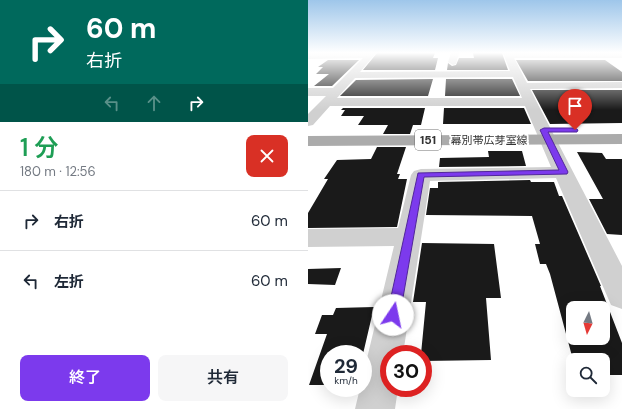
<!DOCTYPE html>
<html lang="ja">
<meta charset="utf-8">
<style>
:root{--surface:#fff;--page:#f6f6f7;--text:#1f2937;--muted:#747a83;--line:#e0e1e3;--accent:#7c3aed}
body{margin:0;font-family:"DM Sans","Noto Sans JP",sans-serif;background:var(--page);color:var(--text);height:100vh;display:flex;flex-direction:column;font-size:15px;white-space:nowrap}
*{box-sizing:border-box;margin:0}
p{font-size:13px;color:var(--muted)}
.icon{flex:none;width:22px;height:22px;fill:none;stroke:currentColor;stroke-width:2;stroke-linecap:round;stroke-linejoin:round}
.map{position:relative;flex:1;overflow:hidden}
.drawer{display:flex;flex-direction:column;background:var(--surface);width:308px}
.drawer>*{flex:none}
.guide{background:#00695c;color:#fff;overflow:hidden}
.needle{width:26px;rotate:185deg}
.fabs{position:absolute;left:258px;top:301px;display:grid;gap:8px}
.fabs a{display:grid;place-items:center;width:44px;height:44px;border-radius:8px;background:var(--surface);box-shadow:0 4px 16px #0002;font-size:20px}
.speed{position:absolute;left:12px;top:345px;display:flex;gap:8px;font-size:20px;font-weight:700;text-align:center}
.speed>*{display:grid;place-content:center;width:52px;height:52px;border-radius:50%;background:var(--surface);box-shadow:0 4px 16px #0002;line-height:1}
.speed small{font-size:10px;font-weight:400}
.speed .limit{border:6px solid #d22;background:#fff;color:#111}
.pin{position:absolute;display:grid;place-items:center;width:34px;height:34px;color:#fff;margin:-41px -17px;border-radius:50% 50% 50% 0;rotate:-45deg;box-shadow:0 0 4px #0007}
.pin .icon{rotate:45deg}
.me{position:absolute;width:44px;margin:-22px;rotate:11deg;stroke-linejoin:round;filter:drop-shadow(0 0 3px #0008)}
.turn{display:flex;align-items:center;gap:14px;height:84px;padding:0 20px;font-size:18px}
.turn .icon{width:52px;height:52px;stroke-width:2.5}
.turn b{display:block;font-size:28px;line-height:34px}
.lanes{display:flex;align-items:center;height:38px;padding:0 20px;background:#0003;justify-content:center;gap:20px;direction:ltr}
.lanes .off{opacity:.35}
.round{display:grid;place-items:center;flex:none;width:42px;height:42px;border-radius:8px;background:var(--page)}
.overview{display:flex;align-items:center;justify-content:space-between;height:68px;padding:0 20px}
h1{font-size:24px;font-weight:600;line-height:30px;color:#1e9e55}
.primary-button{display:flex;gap:8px;margin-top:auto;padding:8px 20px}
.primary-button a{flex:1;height:46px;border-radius:8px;background:var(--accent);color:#fff;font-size:16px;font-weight:600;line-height:46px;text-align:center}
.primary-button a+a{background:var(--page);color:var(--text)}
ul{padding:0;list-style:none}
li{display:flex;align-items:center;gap:12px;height:60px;padding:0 20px;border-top:1px solid var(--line)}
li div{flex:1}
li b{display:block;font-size:15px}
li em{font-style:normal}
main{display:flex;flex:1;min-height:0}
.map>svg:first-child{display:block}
.building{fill:#1a1a1a;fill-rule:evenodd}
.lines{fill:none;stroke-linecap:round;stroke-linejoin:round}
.minor{fill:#d0d0d0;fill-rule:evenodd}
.major{fill:#ababab;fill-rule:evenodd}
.route{fill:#7c3aed;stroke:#51269a}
.labels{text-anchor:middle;stroke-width:4;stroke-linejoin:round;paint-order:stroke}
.far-street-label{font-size:11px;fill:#333;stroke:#fff}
.shield{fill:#fff;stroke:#707070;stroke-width:1}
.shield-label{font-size:12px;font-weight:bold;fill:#333}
</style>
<main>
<section class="drawer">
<div class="guide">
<div class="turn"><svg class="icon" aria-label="right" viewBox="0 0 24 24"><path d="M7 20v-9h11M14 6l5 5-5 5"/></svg><div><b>60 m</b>右折</div></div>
<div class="lanes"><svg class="icon off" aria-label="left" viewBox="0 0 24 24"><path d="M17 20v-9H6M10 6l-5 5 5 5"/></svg><svg class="icon off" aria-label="ahead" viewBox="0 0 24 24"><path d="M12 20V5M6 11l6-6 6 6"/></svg><svg class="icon" aria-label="right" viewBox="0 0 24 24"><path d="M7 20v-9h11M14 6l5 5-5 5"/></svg></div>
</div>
<div class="overview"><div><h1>1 分</h1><p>180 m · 12:56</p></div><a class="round" style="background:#d93025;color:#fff"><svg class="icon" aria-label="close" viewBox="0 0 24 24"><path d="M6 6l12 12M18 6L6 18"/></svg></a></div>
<ul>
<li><svg class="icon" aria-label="right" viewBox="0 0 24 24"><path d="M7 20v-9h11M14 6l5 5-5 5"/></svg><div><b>右折</b></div><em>60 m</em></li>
<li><svg class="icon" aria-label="left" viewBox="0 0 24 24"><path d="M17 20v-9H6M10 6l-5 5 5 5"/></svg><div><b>左折</b></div><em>60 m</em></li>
</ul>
<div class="primary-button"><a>終了</a><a>共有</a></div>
</section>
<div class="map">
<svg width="314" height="409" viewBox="0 0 314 409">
<rect width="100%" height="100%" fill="#fff"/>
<!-- building -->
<path class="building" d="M 69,53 L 127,53 L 125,58 L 130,58 L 127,70 L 55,70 Z
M 165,53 L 194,53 L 200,70 L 139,70 L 140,63 L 144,66 L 148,65 L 151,58 L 166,58 Z
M 20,60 L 51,60 L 24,86 L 6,86 L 21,74 L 8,74 L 15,67 L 10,67 Z
M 208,60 L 297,60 L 314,72 L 314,81 L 220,81 Z
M 125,79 L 120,96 L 32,96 L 48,80 Z
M 138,79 L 204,79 L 212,96 L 137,96 Z
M 224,90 L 314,90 L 314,123 L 242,124 Z
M 35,108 L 117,108 L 113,125 L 105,125 L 102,134 L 75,134 L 80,125 L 50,125 L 56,116 L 33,116 L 37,110 L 33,110 Z
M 136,108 L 216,108 L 223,124 L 135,124 Z
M 69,147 L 98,147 L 89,174 L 92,174 L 90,179 L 99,179 L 89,227 L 0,228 L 0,213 L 20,179 L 16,179 L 29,160 L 63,159 Z
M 180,151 L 214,151 L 218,166 L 131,167 L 132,158 L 181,157 Z
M 269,152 L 294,153 L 298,159 L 314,159 L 314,235 L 299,234 L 281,199 L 295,199 Z
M 222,180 L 223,182 L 246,182 L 251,196 L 254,196 L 293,286 L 292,286 L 314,343 L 314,375 L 295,375 L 295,360 L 265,360 L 242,274 L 238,264 L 232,264 L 227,244 L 232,244 L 224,216 L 118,215 L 122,188 L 130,188 L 130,182 ZM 265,308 L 295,308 L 295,338 L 265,338 Z
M 114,243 L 186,244 L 193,298 L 178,298 L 183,360 L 115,361 L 115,354 L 113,354 L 118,302 L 105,302 Z
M 33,268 L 27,285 L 0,284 L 0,269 Z
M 66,307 L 55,354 L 21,354 L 21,385 L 1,385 L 19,334 L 7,334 L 14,315 L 25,315 L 28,308 Z"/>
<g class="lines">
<!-- minor -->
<path class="minor" d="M 0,53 L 68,53 L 52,72 L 202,71 L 195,53 L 314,53 L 314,58 L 206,58 L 219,83 L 314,82 L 314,88 L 222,89 L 314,266 L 314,309 L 303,305 L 248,178 L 122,181 L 95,354 L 81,354 L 81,388 L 90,388 L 87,409 L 47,409 L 52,388 L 55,388 L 55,375 L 86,246 L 0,247 L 0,229 L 90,228 L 103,175 L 106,171 L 113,169 L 243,167 L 217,106 L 22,106 L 5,125 L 0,126 L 0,114 L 18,96 L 0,96 L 0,88 L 25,88 L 55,58 L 0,59 ZM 205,77 L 214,98 L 29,98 L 47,78 Z
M 143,53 L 151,53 L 148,64 L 145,65 L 140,62 Z"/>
<!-- major -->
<path class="major" d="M 314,134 L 314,144 L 0,146 L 0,136 Z"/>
</g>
<!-- sky -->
<linearGradient id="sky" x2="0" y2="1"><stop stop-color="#9ec6ea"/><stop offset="0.48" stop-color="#fff"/><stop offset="1" stop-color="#fff" stop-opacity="0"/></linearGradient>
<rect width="314" height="110" fill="url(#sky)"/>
<!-- route -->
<path class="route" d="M 267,128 L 270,130 L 269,132 L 240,132 L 260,172 L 259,174 L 116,177 L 92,315 L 90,319 L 85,321 L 80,319 L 79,315 L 110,173 L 251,170 L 232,130 L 236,128 Z"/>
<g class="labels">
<!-- far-street labels -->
<g class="far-street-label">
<text x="181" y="144">幕別帯広芽室線</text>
</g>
<!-- shield labels -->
<rect class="shield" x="107" y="130" width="26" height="20" rx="3"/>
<g class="shield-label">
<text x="120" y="144">151</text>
</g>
</g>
</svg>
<div class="fabs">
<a><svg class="needle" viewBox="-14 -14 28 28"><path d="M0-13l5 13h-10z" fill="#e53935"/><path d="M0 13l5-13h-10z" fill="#747a83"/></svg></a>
<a><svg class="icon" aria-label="search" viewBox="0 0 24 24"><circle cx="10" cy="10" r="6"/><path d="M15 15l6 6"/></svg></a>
</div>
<div class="speed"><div>29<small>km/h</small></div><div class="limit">30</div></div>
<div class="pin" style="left:267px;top:130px;background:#d93025"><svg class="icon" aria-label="arrive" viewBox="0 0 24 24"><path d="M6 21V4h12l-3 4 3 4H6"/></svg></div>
<svg class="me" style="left:85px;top:315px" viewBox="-20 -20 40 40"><circle r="19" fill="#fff"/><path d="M0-13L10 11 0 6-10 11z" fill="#7c3aed"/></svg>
</div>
</main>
